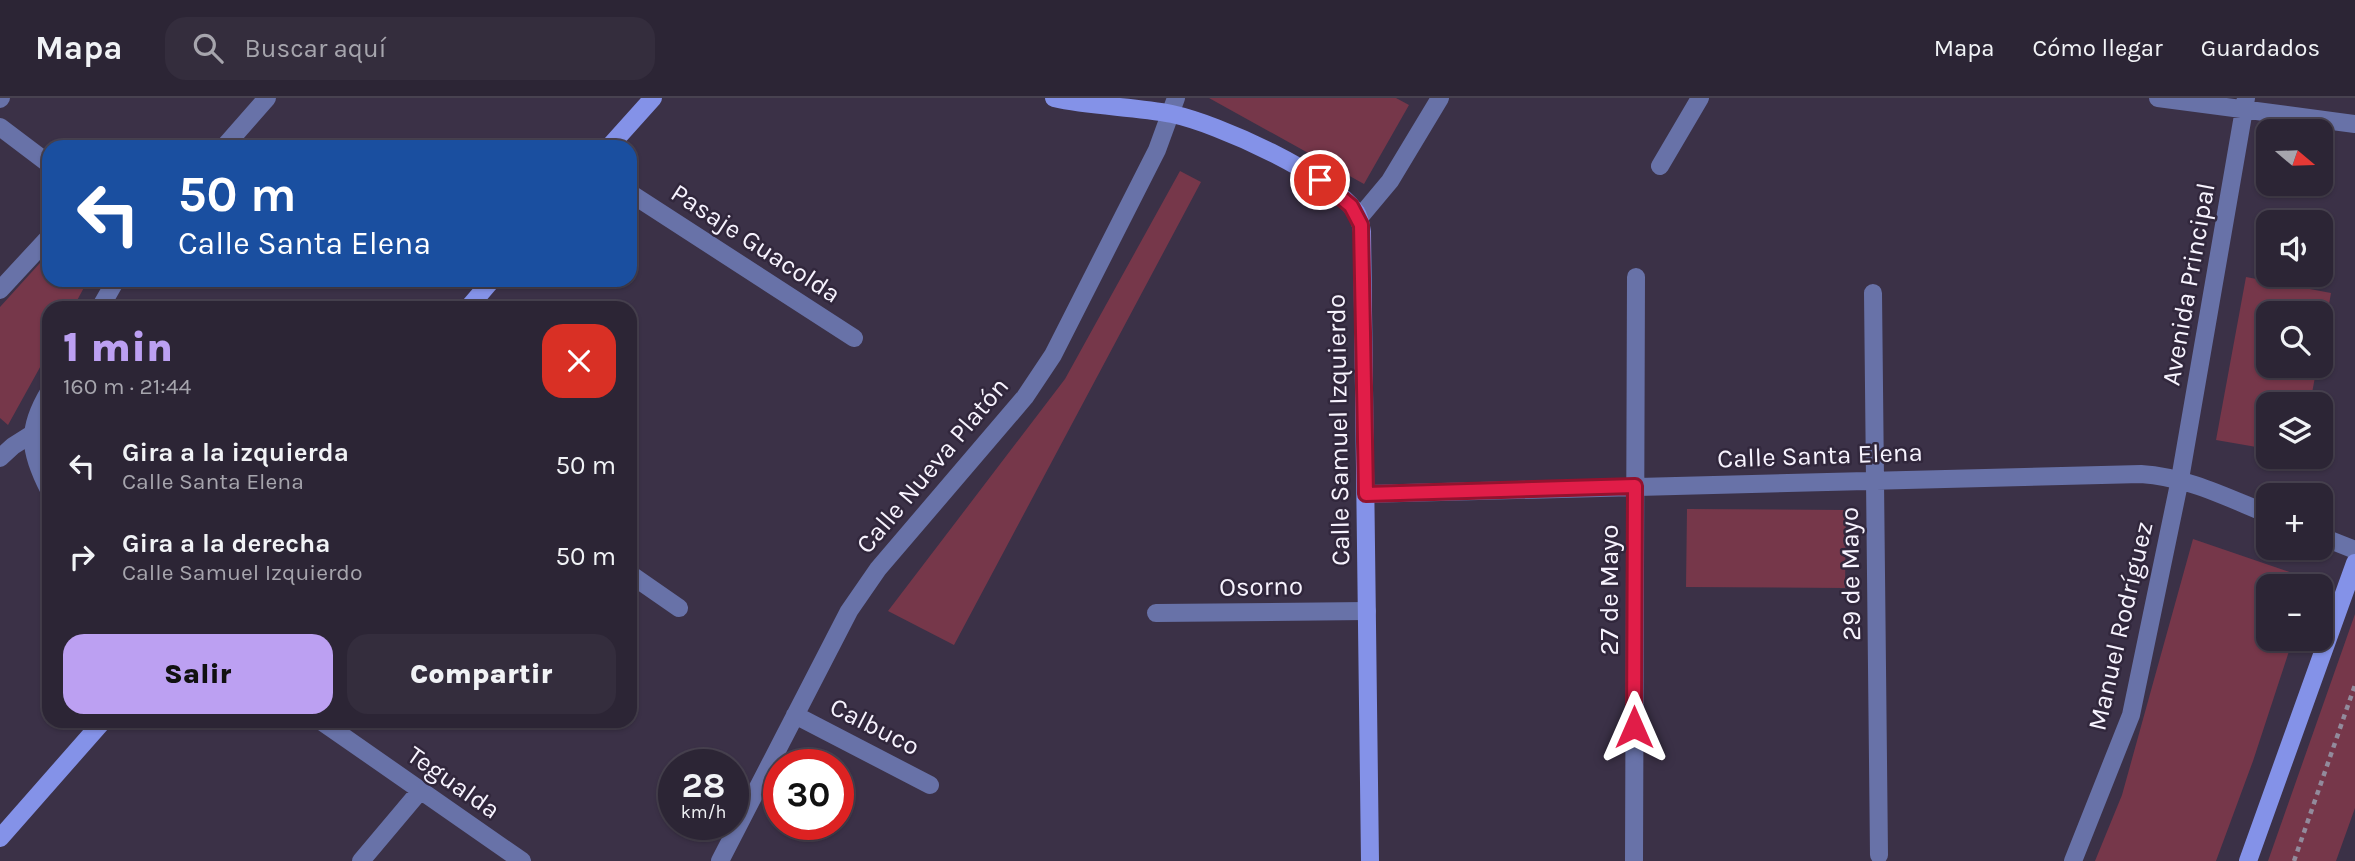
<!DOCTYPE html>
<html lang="es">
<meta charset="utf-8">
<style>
:root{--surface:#2c2535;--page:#342d3d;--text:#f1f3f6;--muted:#a6a5ad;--line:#484250;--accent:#bca0f2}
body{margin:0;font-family:Karla,sans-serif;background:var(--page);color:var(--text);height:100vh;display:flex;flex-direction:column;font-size:26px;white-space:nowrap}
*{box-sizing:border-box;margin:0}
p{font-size:23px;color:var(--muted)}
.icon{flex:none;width:38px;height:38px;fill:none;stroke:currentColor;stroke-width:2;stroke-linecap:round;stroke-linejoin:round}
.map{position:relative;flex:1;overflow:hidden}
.sheet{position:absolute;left:42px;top:203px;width:595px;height:427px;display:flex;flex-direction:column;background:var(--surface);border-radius:21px;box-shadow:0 2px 5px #0004,0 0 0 2px var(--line)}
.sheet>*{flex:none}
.hud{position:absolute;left:42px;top:42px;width:595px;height:147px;border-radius:21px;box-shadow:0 2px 5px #0004,0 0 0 2px var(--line);background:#1a4fa0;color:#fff;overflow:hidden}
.needle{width:46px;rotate:109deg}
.fabs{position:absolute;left:2256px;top:21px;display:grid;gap:14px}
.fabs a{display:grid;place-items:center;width:77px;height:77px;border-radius:14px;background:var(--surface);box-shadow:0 2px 5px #0004,0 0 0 2px var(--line);font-size:35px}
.speed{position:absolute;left:658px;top:651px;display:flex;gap:14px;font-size:35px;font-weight:700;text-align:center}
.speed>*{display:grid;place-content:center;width:91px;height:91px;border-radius:50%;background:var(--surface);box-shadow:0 2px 5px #0004,0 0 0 2px var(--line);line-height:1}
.speed small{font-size:18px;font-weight:400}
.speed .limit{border:10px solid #d22;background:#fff;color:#111}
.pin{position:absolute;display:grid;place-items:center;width:60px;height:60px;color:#fff;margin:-30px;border:4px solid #fff;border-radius:50%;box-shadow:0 2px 7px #0007}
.me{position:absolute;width:77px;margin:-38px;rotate:0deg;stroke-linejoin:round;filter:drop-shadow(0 0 5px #0008)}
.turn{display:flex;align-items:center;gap:24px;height:147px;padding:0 21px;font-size:32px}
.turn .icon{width:91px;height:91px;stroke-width:2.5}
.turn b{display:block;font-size:49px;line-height:60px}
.round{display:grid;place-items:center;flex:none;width:74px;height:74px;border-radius:21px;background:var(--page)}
.head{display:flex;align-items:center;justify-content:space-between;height:119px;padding:0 21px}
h1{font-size:42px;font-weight:800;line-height:52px;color:var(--accent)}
.button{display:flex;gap:14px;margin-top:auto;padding:14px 21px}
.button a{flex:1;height:80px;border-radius:21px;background:var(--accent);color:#111;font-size:28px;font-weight:800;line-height:80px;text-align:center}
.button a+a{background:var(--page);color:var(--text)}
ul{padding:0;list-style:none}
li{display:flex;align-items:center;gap:21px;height:91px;padding:0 21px}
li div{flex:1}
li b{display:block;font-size:26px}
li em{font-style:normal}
header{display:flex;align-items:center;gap:42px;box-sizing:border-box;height:98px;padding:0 35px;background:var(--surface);border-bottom:2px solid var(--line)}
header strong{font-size:33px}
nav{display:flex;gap:38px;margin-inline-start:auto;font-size:24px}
.search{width:490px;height:63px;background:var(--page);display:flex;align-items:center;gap:18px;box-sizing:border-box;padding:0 24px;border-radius:21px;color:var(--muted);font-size:26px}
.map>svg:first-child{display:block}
.green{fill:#76374a}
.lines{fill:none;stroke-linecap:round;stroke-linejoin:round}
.path{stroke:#928b9c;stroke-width:4.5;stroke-dasharray:5 5;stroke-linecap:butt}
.street{stroke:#6872a8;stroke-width:18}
.secondary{stroke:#8492e8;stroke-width:18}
.route-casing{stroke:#92132f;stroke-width:18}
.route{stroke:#e11d48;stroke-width:12}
.labels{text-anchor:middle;stroke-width:5;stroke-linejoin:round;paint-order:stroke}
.street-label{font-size:26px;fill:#f7f3fe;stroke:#31273c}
</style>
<header>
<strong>Mapa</strong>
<div class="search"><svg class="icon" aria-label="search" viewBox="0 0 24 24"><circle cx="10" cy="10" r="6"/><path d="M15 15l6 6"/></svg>Buscar aquí</div>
<nav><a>Mapa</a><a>Cómo llegar</a><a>Guardados</a></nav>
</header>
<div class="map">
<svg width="2355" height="763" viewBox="0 0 2355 763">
<rect width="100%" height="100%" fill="#3b3147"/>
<!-- green -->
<path class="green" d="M 1209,0 L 1396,0 L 1409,7 L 1364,86 Z
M 1180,73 L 1201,84 L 954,547 L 888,513 L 1065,281 Z
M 49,155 L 49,182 L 88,182 L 73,210 L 49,210 L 49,253 L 8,327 L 0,320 L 0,209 Z
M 2246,179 L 2331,195 L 2321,251 L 2320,215 L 2268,215 L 2268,268 L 2317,268 L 2310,306 L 2268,306 L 2268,351 L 2216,342 Z
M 1687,411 L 1846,412 L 1845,490 L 1686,489 Z
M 2193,441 L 2313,482 L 2311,488 L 2268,488 L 2268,541 L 2293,541 L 2253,663 L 2216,763 L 2095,763 L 2122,697 Z
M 2355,516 L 2355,710 L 2336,763 L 2268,763 Z"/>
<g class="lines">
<!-- path -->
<path class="path" d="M 2294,763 L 2355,587"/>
<!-- street -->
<path class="street" d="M 2158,0 L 2355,26
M 0,1 L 1,0
M 0,29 L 49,66
M 224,49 L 267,0
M 1660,68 L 1700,0
M 630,95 L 854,240
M 1359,120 L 1390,83 L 1440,0
M 0,192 L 49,139
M 1873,195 L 1879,757
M 100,210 L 116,182
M 49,294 C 26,332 29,353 49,392
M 0,360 L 13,348 L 32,336
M 1366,396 L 2141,376 C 2187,379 2226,399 2268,416
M 2320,438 L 2355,452
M 630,476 L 679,510
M 1156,515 L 1367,513
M 795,617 L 930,687
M 321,623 L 522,763
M 361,763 L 420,693
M 720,763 L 849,513 L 878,471 L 1025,299 L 1053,257 L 1157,52 L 1176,0
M 1634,763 L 1636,179
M 2073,763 L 2131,617 L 2180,381 L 2246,0"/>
<!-- secondary -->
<path class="secondary" d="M 1054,0 C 1093,9 1133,8 1172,16 C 1219,26 1327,75 1356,114 C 1360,120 1361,127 1362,134 L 1370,763
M 609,49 L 653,0
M 468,210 L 492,182
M 0,740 L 103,623
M 2248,763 L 2355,465"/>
</g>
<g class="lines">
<!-- route casing -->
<g class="route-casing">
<path id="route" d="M 1320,82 L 1351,108 L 1361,127 L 1366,396 L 1635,388 L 1634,629"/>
</g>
<!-- route -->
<use href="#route" class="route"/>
</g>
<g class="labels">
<!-- street labels -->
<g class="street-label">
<text transform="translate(756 145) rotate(33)" y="9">Pasaje Guacolda</text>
<text transform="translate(2188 186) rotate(-80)" y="9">Avenida Principal</text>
<text transform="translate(1338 332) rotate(-91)" y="9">Calle Samuel Izquierdo</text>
<text transform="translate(1820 357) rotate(-2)" y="9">Calle Santa Elena</text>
<text transform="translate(932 367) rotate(-50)" y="9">Calle Nueva Platón</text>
<text transform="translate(1850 476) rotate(-91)" y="9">29 de Mayo</text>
<text transform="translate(1261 488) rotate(-1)" y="9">Osorno</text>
<text transform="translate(1609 492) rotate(-90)" y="9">27 de Mayo</text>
<text transform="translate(2120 528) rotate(-77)" y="9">Manuel Rodríguez</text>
<text transform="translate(875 628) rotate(27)" y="9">Calbuco</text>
<text transform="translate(454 684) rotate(35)" y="9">Tegualda</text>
</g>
</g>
</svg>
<div class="fabs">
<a><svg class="needle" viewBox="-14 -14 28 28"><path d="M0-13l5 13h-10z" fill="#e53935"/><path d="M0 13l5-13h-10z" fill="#a6a5ad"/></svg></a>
<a><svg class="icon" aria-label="sound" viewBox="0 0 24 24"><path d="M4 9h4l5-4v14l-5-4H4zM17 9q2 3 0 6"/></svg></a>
<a><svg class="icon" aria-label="search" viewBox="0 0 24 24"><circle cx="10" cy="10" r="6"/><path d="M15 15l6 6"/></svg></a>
<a><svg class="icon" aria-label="layers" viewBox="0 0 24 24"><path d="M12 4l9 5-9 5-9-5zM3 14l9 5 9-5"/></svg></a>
<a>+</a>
<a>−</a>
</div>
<div class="speed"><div>28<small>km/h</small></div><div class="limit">30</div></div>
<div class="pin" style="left:1320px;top:82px;background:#d93025"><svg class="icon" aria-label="arrive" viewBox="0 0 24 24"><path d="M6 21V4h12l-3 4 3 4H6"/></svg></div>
<svg class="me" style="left:1634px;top:629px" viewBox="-20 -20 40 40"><path d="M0-17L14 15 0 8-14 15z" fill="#e11d48" stroke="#fff" stroke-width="4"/></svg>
<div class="hud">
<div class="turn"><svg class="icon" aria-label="left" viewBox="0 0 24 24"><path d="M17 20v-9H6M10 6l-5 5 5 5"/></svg><div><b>50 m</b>Calle Santa Elena</div></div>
</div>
<section class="sheet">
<div class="head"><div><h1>1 min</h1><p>160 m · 21:44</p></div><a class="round" style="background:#d93025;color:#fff"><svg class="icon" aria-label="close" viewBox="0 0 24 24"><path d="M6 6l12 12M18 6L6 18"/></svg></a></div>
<ul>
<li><svg class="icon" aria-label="left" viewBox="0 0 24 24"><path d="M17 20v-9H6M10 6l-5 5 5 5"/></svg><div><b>Gira a la izquierda</b><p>Calle Santa Elena</p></div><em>50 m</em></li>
<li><svg class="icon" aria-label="right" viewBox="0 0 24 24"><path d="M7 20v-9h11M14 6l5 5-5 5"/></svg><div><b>Gira a la derecha</b><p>Calle Samuel Izquierdo</p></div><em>50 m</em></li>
</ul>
<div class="button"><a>Salir</a><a>Compartir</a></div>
</section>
</div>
